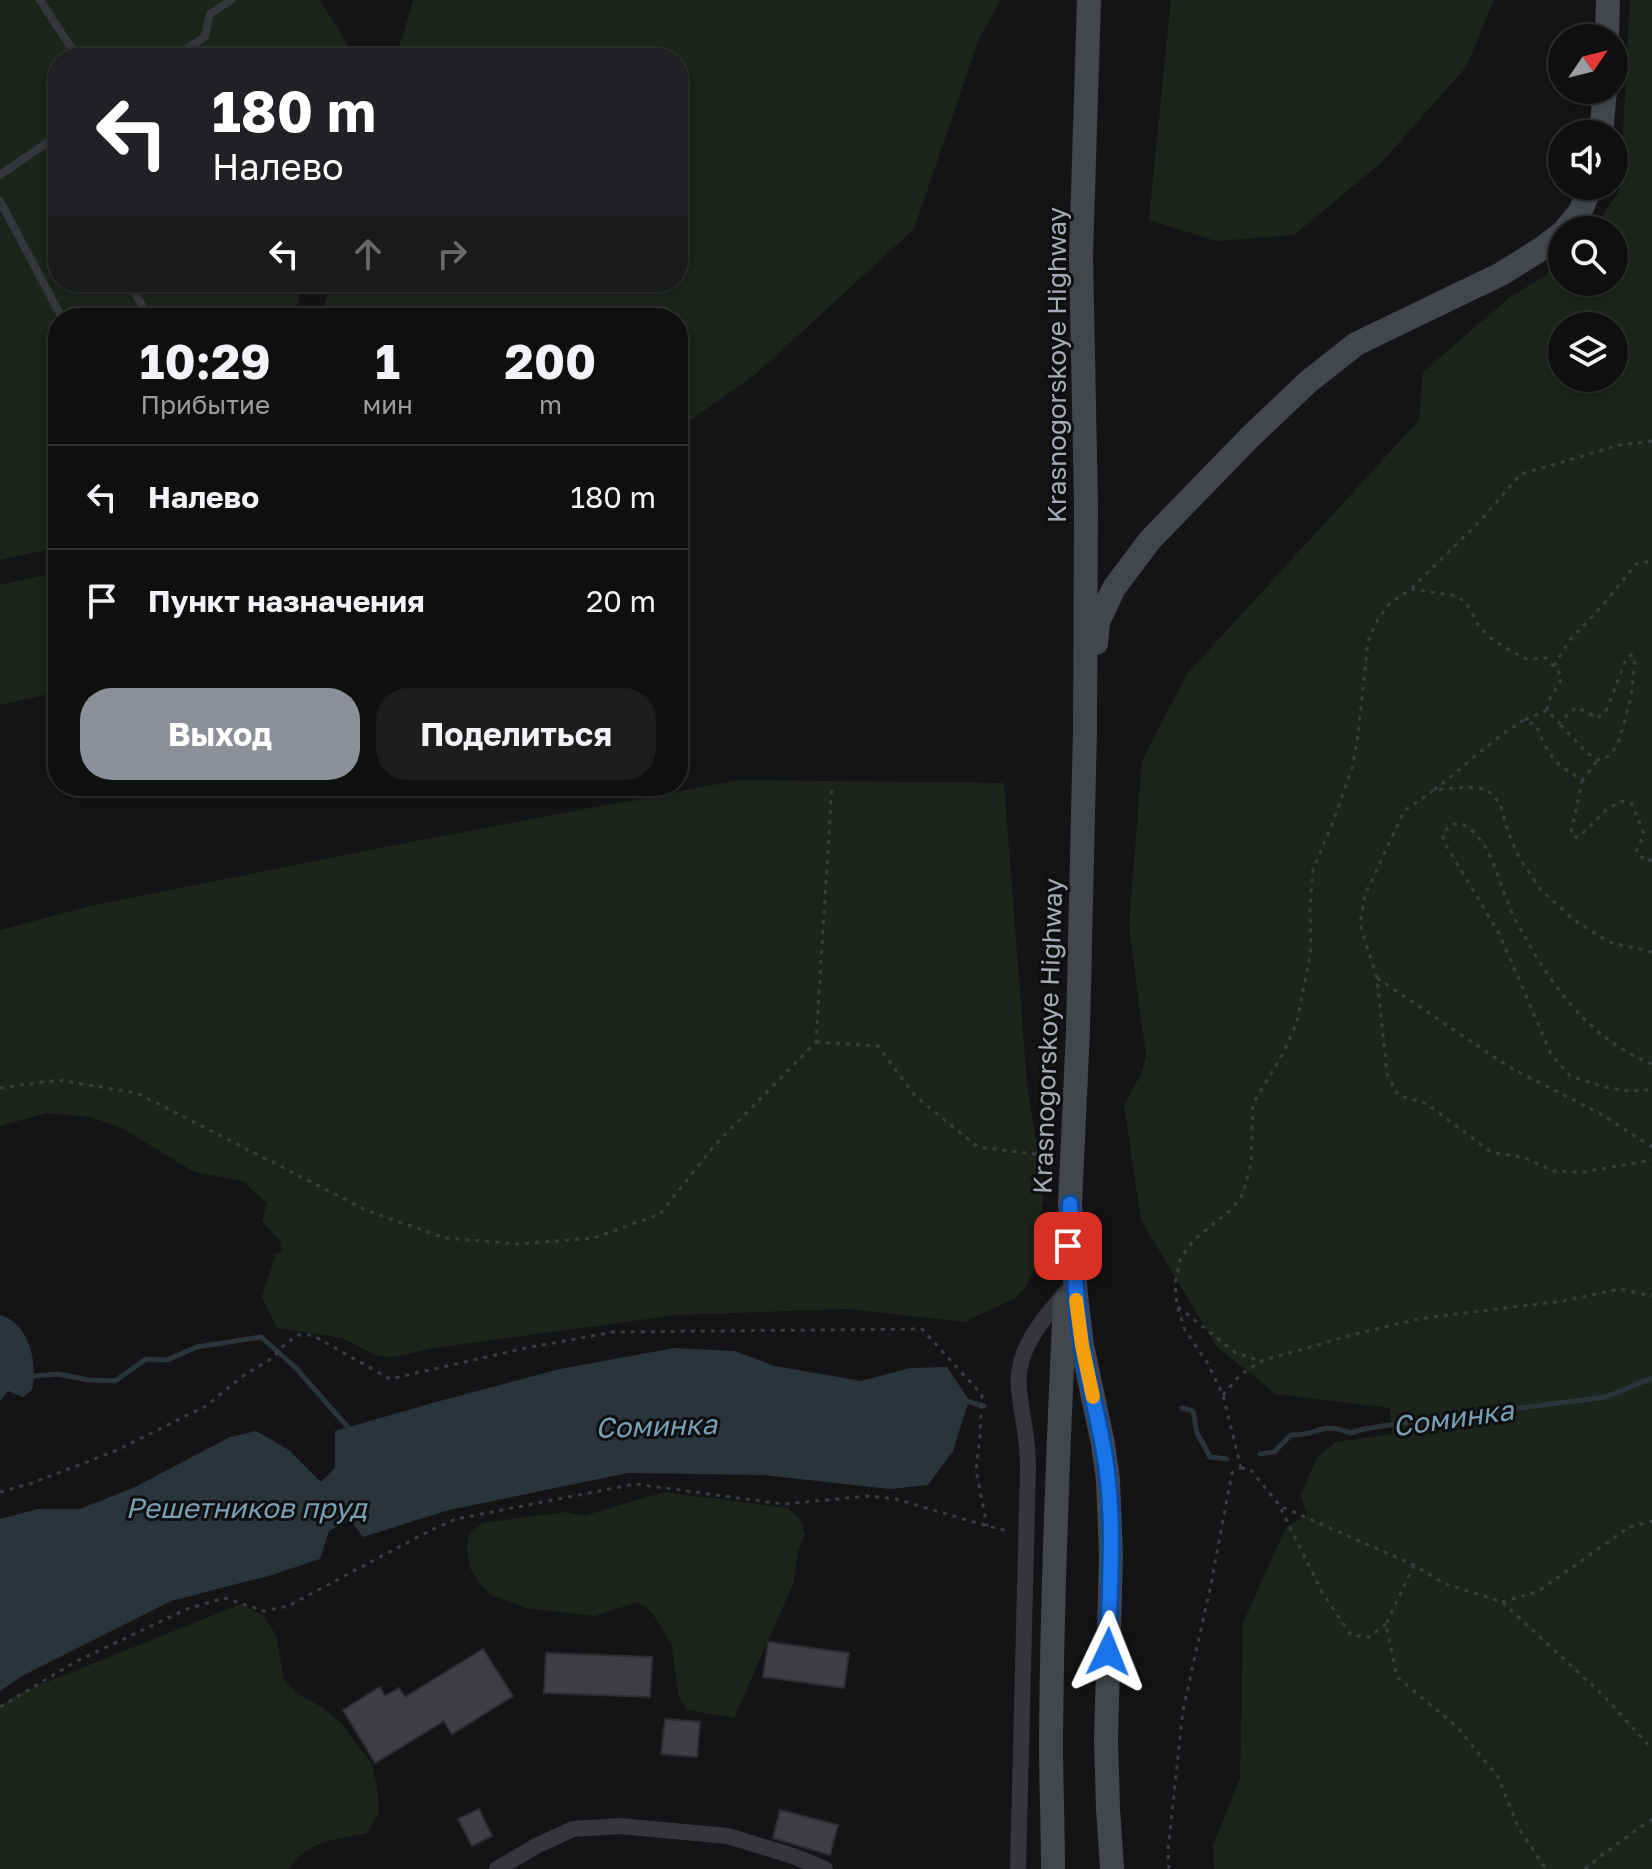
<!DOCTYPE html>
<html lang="ru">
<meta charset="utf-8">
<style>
:root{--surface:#0f0f10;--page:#1d1d1e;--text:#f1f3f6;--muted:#9b9c9f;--line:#2f2f30;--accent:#8c9099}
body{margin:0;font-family:"Golos Text",sans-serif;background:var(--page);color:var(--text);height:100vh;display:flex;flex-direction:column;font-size:30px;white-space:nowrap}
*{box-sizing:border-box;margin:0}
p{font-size:26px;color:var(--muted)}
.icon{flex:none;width:44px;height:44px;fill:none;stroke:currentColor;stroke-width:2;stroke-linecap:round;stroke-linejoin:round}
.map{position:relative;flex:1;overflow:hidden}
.drawer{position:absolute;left:48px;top:308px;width:640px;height:488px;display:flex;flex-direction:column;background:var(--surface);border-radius:32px;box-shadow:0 2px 6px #0004,0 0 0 2px var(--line)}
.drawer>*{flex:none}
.banner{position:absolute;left:48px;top:48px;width:640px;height:244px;border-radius:32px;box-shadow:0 2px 6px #0004,0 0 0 2px var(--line);background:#202124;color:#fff;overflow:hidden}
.needle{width:52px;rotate:55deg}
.tools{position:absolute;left:1548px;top:24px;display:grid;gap:16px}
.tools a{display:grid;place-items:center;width:80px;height:80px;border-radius:50%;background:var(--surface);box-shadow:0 2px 6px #0004,0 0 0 2px var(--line);font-size:40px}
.pin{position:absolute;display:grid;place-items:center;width:68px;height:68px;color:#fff;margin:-34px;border-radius:16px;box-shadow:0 4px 12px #0006}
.me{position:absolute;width:88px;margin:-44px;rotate:2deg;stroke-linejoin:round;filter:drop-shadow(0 0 6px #0008)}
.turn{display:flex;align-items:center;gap:28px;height:168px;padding:0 32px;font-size:36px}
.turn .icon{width:104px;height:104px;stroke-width:2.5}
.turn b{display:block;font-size:56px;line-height:68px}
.lanes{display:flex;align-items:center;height:76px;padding:0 32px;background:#0003;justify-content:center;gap:40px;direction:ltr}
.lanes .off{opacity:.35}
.eta{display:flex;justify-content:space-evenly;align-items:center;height:136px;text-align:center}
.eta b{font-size:48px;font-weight:700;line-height:56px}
.action{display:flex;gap:16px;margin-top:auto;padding:16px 32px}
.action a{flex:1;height:92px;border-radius:32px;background:var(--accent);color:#fff;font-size:32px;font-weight:700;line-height:92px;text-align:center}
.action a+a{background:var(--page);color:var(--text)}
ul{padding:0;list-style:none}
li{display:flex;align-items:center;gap:24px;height:104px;padding:0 32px;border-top:2px solid var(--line)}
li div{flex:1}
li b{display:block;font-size:30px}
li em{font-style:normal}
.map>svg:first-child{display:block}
.green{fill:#1c241c;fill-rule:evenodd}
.water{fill:#29353b}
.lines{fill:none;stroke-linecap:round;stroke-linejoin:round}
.stream{stroke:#29353b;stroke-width:5}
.building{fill:#3e3f43;stroke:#2e2e32;stroke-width:2}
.path{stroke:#3b3d42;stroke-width:3;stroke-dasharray:4 6;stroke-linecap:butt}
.service{stroke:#35363b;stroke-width:8}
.minor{stroke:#35363b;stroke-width:16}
.secondary{stroke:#43464b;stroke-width:24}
.route-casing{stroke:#114b97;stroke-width:20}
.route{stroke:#1a73e8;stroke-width:14}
.slow{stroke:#f59e0b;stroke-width:14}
.labels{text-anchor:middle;stroke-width:6;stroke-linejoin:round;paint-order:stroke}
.street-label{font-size:26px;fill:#a5acb7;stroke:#0f0f11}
.water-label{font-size:28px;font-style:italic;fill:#799fb5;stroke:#0f0f11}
</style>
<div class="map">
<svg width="1652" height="1869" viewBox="0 0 1652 1869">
<rect width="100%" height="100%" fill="#141416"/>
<!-- green -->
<path class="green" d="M 0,0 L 320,0 L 356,58 L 58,58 L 58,282 L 304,282 L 293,318 L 58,318 L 58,547 L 0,560 Z
M 413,0 L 1001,0 L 979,39 L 914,229 L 757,373 L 678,429 L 678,318 L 321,318 L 331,282 L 678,282 L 678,58 L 396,58 Z
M 1171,0 L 1494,0 L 1466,67 L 1381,163 L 1294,235 L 1216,241 L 1149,220 Z
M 1630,0 L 1652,0 L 1652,1869 L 1214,1869 L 1213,1845 L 1240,1778 L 1243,1623 L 1286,1527 L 1307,1515 L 1301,1495 L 1317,1457 L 1336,1442 L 1392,1434 L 1390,1408 L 1276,1394 L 1217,1347 L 1141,1220 L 1124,1105 L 1141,1074 L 1146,1057 L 1129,925 L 1142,761 L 1186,675 L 1419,420 L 1423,372 L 1510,297 L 1562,265 L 1562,282 L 1614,282 L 1614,230 L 1593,230 L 1620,189 ZM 1562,326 L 1614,326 L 1614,378 L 1562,378 Z
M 58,572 L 58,692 L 0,705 L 0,585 Z
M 739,780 L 1004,783 L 1027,1083 L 1044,1194 L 1034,1270 L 1027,1285 L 1016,1298 L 964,1322 L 846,1309 L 677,1315 L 434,1348 L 395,1357 L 377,1356 L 342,1338 L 277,1328 L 262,1297 L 276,1253 L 282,1253 L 280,1241 L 262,1221 L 267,1203 L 242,1181 L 194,1172 L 122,1128 L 90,1117 L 47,1113 L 0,1126 L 0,930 L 90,906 L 421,840 Z
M 664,1492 L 787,1508 L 800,1519 L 805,1535 L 798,1550 L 793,1584 L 734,1718 L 688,1710 L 679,1697 L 671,1643 L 652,1613 L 638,1602 L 595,1616 L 526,1608 L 491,1595 L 479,1583 L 470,1568 L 467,1551 L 469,1534 L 482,1523 L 566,1512 L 583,1516 Z
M 241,1604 L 264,1616 L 276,1635 L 284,1680 L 301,1696 L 322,1707 L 342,1724 L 372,1764 L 377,1788 L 379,1813 L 367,1833 C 335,1840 308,1840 289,1869 L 0,1869 L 0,1706 L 22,1692 Z"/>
<!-- water -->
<path class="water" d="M 0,1315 C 30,1323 38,1364 32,1390 L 23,1397 L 8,1391 L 0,1401 Z
M 674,1348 L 735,1351 L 775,1366 L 861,1381 L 910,1368 L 947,1367 L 969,1400 L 953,1451 L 928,1485 L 890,1489 L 763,1475 L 628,1473 L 449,1510 L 363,1537 L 351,1520 L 329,1531 L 320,1559 L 272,1575 L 171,1601 L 24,1675 L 0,1691 L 0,1519 L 38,1509 L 80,1509 L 135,1487 L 230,1437 L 256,1431 L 289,1450 L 321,1482 L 335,1468 L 335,1431 L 436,1402 L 560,1369 Z"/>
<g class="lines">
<!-- stream -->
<path class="stream" d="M 35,1376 L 58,1374 L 89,1380 L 115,1381 L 146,1359 L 167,1360 L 197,1347 L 261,1337 L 295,1367 L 352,1432
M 966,1401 L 984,1406
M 1182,1408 L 1193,1411 L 1197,1433 L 1210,1457 L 1227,1459
M 1260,1454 L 1274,1452 L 1291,1435 C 1317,1436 1322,1421 1350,1433 L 1364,1429 L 1401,1423 L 1606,1397 L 1652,1378"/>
</g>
<!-- building -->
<path class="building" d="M 768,1642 L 849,1653 L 844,1688 L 763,1677 Z
M 483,1649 L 513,1696 L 452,1734 L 444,1721 L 375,1763 L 343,1710 L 380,1687 L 385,1696 L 399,1688 L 405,1697 Z
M 546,1653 L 652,1657 L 650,1697 L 544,1693 Z
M 665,1719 L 700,1722 L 697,1757 L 661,1754 Z
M 479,1809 L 492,1836 L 472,1846 L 458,1819 Z
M 780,1810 L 838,1825 L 830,1855 L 773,1838 Z"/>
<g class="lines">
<!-- path -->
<path class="path" d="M 1411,589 L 1457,596 L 1467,604 L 1479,627 L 1494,641 L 1526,659 L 1546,658 L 1562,676 C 1557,692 1549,693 1547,710 L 1559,723 L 1576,707 L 1598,718 L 1607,709 L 1627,657 L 1632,655 L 1635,660 L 1631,698 L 1618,744 L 1609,756 L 1598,760 L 1586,752 L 1559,723
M 1554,666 L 1569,641 L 1603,605 L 1636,564 L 1652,561
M 1525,720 L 1547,710
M 1582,781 L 1598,760
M 1434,790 C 1464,767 1491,740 1524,720 L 1536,725 C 1541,738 1549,756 1560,765 C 1567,771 1575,774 1582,781 L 1571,833 L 1573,837 L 1579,837 L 1608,808 L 1623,801 L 1632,804 L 1644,834 L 1636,852 L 1646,861 L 1652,860
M 1652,952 L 1609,942 L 1574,920 L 1541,890 L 1520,859 L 1508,832 L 1500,803 L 1486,789 L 1466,787 L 1434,790 L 1404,811 L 1365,895 L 1360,924 L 1377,978 L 1387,1074 L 1398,1095 L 1427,1104 L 1491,1152 L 1525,1158 L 1553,1171 L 1584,1172 L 1652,1160
M 1377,978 L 1509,1067 L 1599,1113 L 1652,1147
M 816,1042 L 878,1046 L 915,1096 L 978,1147 L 1052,1156
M 1652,1064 C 1593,1041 1553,989 1524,935 C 1519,926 1513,917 1510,908 C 1501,887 1496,865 1484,845 C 1473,829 1456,812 1442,835 L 1447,847 L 1500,935 L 1551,1054 L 1570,1076 L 1604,1087 L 1628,1091 L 1652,1090
M 0,1088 L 58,1080 L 137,1093 L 368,1211 L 445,1238 L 518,1244 L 594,1238 L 660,1214 L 714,1146 L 816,1042 L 832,785
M 1178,1307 L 1236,1353 L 1261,1361
M 1223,1395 L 1239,1376 L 1261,1361 L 1359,1333 L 1423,1318 L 1563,1301 L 1620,1289 L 1652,1296
M 1241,1468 L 1223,1395 L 1207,1362 L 1185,1330 L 1177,1306 L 1175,1283 L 1181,1257 L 1196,1238 L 1232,1209 L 1243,1194 L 1251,1164 L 1253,1104 L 1284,1052 L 1297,1022 L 1311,950 L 1310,906 L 1313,870 L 1336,814 L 1352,768 L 1358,736 L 1368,641 L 1377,621 L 1389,604 L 1411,589 L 1481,520 L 1521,474 L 1620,445 L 1652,441
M 1241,1468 L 1250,1469 L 1280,1506 L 1414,1565 L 1443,1583 L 1502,1602 L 1604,1696 L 1652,1749
M 0,1492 L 32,1483 L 115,1451 L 206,1406 L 243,1376 L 274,1357 L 281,1348 L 297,1335 L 312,1335 L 390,1379 L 526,1348 L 613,1332 L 922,1329 L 982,1395 L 980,1436 L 976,1470 L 987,1526
M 1281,1509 L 1322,1592 L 1351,1635 L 1369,1637 L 1386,1624
M 1414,1565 L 1386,1624 L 1397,1677 L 1457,1727 L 1498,1777 L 1518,1827 L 1546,1869
M 1502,1602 L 1539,1591 L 1629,1527 L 1652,1521
M 0,1707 L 75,1662 L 187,1609 L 224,1598 L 264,1611 L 288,1606 L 431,1530 L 456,1519 L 635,1484 L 783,1504 L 869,1496 L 896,1499 L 987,1526 L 1009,1531
M 1169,1869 L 1168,1850 L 1183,1710 L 1210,1589 L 1232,1473 L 1241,1468
M 1585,1869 L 1610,1849 L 1652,1819"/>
<!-- service -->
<path class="service" d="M 40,0 L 78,58
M 172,58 L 205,37 L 210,14 L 231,0
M 0,175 L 58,135
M 0,201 L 62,318
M 129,282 L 149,318"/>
<!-- minor -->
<path class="minor" d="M 497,1869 L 536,1846 L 573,1829 L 619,1826 L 728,1836 L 793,1856 L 825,1869
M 1018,1869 L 1028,1467 C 1028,1454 1027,1442 1025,1430 C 1022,1409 1016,1388 1020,1367 C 1025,1339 1047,1315 1065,1293"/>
<!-- secondary -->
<path class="secondary" d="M 1089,0 L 1081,256 L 1086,505 L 1085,729 L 1078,1030 L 1070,1204 L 1076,1296 L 1082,1345 L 1103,1444 L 1108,1480 L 1111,1555 L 1106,1740 L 1108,1808 L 1112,1869
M 1607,38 L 1608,0
M 1601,134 L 1605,90
M 1565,230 L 1580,212 L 1591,186
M 1096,643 L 1098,622 L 1114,588 L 1150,540 L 1249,438 L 1308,382 L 1356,344 L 1501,274 L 1541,249 L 1562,233
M 1053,1869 C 1053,1826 1051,1784 1051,1741 C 1052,1595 1058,1448 1065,1302"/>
</g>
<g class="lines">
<!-- route casing -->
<g class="route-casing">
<path id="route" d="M 1068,1246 L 1070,1204 C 1073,1251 1075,1297 1082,1344 C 1089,1390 1104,1435 1108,1481 C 1114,1538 1109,1595 1108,1652"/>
</g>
<!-- route -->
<use href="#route" class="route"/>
<!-- slow -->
<path class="slow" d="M 1076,1300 L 1082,1345 L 1093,1397"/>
</g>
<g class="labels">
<!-- street labels -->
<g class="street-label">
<text transform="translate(1057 365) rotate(-90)" y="9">Krasnogorskoye Highway</text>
<text transform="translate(1048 1036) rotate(-88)" y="9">Krasnogorskoye Highway</text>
</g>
<!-- water labels -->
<g class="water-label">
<text transform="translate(1453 1418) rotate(-8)" y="10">Соминка</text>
<text transform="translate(656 1426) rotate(-2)" y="10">Соминка</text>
<text x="246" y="1518">Решетников пруд</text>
</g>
</g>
</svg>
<div class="tools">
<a><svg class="needle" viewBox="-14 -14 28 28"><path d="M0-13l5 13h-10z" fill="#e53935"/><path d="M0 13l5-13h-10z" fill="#9b9c9f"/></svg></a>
<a><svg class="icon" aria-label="sound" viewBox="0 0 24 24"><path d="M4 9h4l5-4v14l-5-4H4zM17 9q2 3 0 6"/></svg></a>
<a><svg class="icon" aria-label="search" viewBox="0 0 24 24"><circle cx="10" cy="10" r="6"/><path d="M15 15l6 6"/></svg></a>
<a><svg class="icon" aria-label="layers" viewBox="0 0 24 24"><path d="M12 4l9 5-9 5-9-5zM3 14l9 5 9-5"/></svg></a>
</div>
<div class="pin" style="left:1068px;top:1246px;background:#d93025"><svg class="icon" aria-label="arrive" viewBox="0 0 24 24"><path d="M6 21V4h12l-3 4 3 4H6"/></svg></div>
<svg class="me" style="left:1108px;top:1652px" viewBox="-20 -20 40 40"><path d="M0-17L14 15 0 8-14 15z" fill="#1a73e8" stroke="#fff" stroke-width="4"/></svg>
<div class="banner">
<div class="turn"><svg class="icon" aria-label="left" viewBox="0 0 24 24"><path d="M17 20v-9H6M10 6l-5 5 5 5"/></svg><div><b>180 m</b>Налево</div></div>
<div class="lanes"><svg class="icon" aria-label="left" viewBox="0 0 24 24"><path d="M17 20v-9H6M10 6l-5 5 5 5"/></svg><svg class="icon off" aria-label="ahead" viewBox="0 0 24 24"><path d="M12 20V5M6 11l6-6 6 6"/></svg><svg class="icon off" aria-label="right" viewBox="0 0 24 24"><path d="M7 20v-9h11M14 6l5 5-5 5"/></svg></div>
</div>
<section class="drawer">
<div class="eta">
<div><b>10:29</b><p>Прибытие</p></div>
<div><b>1</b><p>мин</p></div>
<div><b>200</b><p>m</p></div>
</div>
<ul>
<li><svg class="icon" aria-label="left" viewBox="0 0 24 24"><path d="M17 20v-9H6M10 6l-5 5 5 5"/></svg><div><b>Налево</b></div><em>180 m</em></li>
<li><svg class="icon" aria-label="arrive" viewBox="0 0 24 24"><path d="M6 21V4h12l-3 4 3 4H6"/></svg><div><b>Пункт назначения</b></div><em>20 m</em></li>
</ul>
<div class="action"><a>Выход</a><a>Поделиться</a></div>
</section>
</div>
